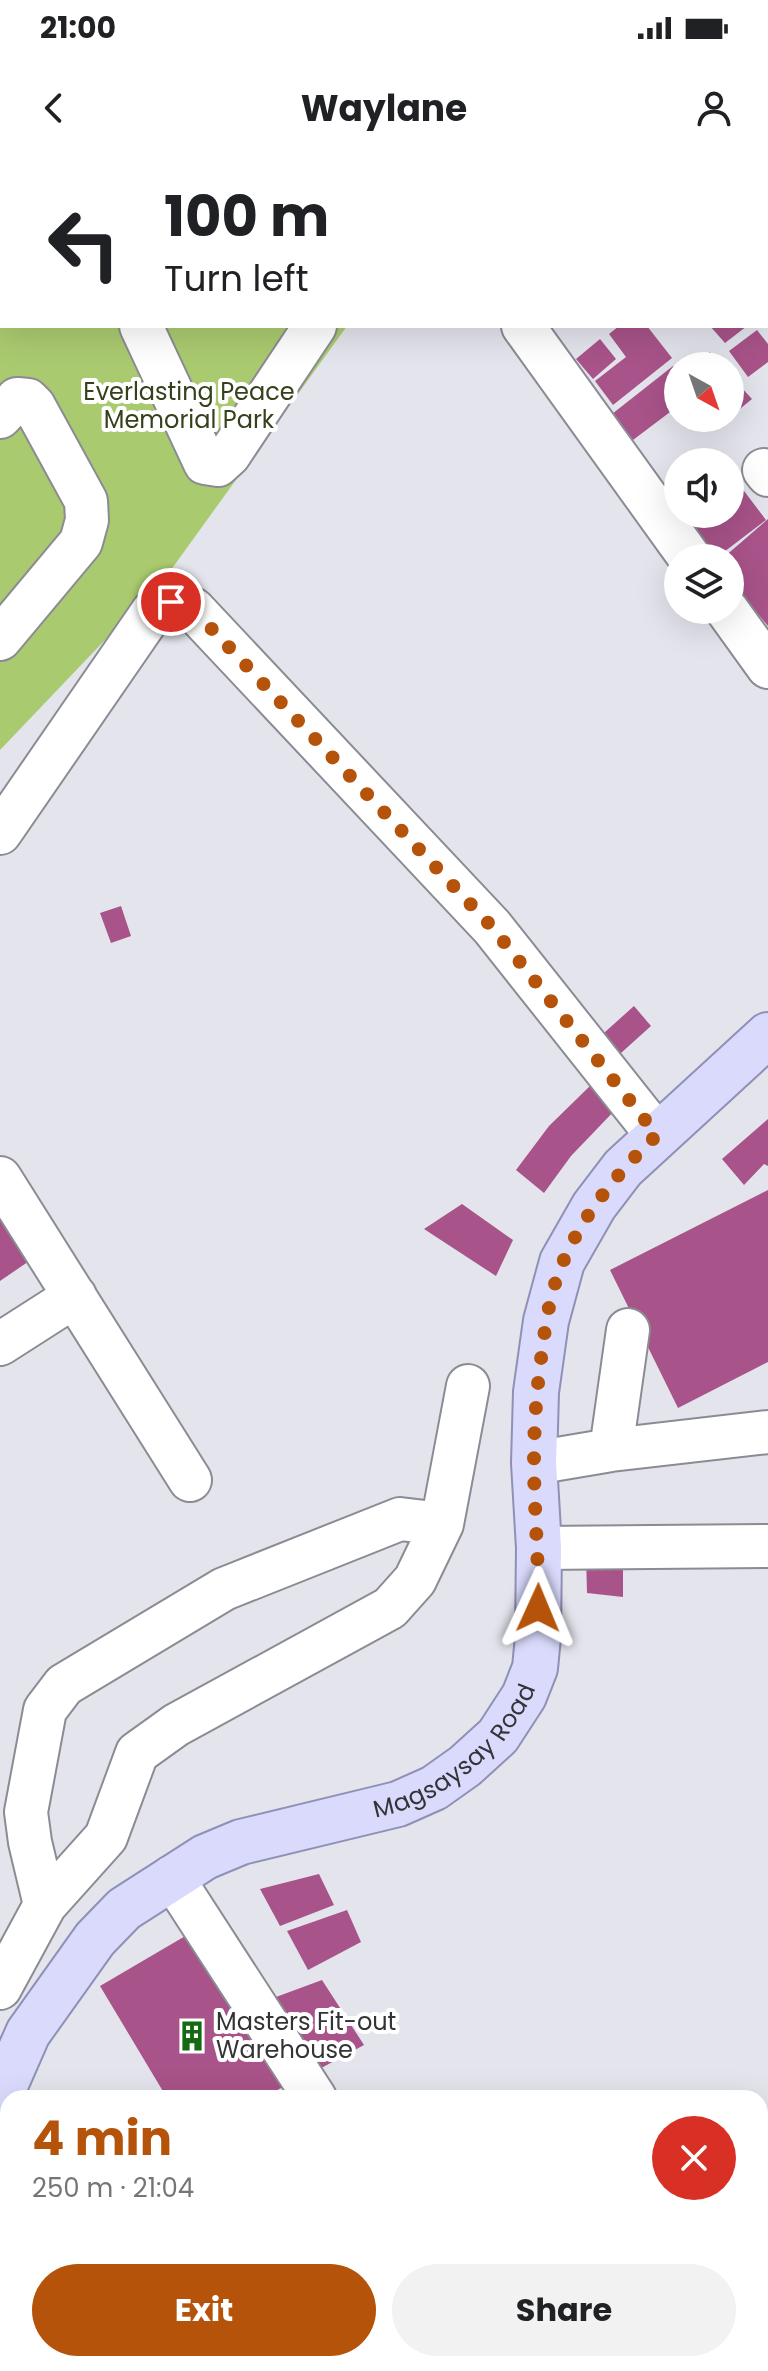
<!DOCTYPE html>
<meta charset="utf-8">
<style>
:root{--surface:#fff;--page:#f2f2f2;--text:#202124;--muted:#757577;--accent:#b45309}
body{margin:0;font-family:Poppins,sans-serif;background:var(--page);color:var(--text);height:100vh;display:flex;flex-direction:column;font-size:30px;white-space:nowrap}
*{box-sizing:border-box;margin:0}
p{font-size:26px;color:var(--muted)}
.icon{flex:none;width:44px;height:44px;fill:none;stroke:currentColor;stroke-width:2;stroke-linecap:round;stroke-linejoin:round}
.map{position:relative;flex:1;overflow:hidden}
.drawer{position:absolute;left:0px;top:1930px;width:768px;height:282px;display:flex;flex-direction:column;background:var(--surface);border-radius:24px 24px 0 0;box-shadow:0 8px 32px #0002}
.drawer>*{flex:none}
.banner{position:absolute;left:0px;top:0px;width:768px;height:168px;box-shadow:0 8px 32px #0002;background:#fff;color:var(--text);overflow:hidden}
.needle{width:52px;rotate:140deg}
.buttons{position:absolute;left:664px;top:192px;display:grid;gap:16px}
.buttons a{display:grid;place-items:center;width:80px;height:80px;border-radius:50%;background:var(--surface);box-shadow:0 8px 32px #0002;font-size:40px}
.pin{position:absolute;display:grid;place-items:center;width:68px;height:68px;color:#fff;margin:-34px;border:4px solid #fff;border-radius:50%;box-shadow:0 2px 8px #0007}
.me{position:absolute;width:88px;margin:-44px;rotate:1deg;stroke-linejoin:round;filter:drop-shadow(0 0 6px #0008)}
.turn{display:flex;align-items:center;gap:28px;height:168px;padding:0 32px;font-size:36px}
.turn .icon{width:104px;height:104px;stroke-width:2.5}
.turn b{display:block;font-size:56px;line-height:68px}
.round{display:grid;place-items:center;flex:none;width:84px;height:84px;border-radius:42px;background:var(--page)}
.overview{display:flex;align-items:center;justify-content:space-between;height:136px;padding:0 32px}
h1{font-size:48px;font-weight:700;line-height:60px;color:var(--accent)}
.button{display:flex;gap:16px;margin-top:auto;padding:16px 32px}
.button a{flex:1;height:92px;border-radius:48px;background:var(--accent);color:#fff;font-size:32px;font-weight:700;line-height:92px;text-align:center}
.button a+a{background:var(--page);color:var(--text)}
.status{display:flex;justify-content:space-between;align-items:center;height:56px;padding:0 40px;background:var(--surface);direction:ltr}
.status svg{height:22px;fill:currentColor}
header{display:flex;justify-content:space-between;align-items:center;height:104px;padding:0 32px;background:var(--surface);font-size:36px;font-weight:700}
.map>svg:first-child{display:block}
.green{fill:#aaca6f}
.building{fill:#a85389}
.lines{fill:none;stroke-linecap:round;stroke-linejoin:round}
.minor-casing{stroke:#8b8c93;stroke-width:46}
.major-casing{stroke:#8f90b6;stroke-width:48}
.minor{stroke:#fff;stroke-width:42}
.major{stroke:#d9dafc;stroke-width:44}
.route{stroke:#b45309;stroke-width:14;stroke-dasharray:0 25.2}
.labels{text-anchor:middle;stroke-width:8;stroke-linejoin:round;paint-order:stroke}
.park-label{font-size:24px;fill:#34411a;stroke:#fff}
.street-label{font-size:24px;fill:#343437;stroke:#fff}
.poi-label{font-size:24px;fill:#343437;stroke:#fff;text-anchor:start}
</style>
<div class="status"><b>21:00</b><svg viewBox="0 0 49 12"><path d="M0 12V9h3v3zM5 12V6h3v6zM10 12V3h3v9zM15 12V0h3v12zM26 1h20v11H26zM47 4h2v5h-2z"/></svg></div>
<header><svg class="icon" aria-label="back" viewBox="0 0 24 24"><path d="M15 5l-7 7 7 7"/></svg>Waylane<svg class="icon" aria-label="person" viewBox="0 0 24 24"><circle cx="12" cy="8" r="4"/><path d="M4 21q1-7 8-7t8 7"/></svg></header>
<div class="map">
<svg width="768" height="2211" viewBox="0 0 768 2211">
<rect width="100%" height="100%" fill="#e3e4ec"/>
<!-- green -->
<path class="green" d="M 0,0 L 479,0 L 2,2 L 2,166 L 347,166 L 168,414 L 0,590 Z"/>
<!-- building -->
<path class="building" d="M 619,166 L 647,166 L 672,198 L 613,245 L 595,221 L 626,197 L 609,174 Z
M 710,166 L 747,166 L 725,183 Z
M 757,170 L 768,184 L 768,202 L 748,217 L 729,191 Z
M 600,179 L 616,199 L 593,219 L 576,199 Z
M 710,192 L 722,206 L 691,206 Z
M 673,206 L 678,213 L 678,246 L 633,280 L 612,254 Z
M 730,215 L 752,239 L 730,257 Z
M 678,314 L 678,346 L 662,327 Z
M 738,323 L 766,360 L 716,398 L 712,398 L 685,362 L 696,354 L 730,354 L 730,329 Z
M 768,359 L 768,466 L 730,421 L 730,398 L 723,398 Z
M 121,746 L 131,776 L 111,783 L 100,753 Z
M 634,846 L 651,866 L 611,902 L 595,881 Z
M 591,925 L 617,948 L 571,996 L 544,1033 L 516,1010 L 549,966 Z
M 768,959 L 768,1006 L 764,1004 L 744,1025 L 722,999 Z
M 768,1030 L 768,1202 L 678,1248 L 610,1110 Z
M 462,1044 L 513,1080 L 496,1116 L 424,1069 Z
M 0,1053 L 35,1097 L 0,1121 Z
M 586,1394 L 623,1394 L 623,1437 L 587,1433 Z
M 319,1714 L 334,1745 L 280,1766 L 260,1729 Z
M 347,1750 L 361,1782 L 308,1810 L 287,1771 Z
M 187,1775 L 287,1925 L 262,1938 L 167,1938 L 100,1826 Z
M 322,1820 L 364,1885 L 312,1913 L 276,1837 Z"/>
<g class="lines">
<!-- minor casing -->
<g class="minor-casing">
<path id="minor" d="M 394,0 L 396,2
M 42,2 L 44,0
M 278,2 L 280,0
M 0,46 L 2,44
M 141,166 L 205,303 L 218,305 L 229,295 L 315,166
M 523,166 L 690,398
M 0,257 L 17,239 L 28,240 L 34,246 L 86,341 L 87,360 L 81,382 L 0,479
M 764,310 L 768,315
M 727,450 L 768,507
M 0,673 L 153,451 L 171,442 L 193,449 L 492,767 L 657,975
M 0,1018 L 190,1320
M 0,1184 L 75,1136
M 611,1290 L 628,1170
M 534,1303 L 611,1290 L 768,1272
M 539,1388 L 768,1386
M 172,1717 L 315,1938
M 45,1745 L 30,1682 L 26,1652 L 45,1550 L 64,1525 L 224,1429 L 400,1359 L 442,1364
M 0,1828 L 45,1745 L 106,1677 L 137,1593 L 176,1565 L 390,1448 L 415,1420 L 442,1364 L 468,1226
M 294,2211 L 304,2204"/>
</g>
<!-- major casing -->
<g class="major-casing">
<g id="major">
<path id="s1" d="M 0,1937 L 28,1873 L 95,1779 L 124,1749 L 205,1697 L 241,1682 L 398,1644 L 434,1628 L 465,1606 L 498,1576 L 524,1536 L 535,1508 L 538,1477 L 539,1388 L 534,1303 L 536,1232 L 546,1161 L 562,1102 L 594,1046 L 623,1008 L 768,875"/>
<path d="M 0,2166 L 8,2191"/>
</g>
</g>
<!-- minor -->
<use href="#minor" class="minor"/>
<!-- major -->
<use href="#major" class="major"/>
</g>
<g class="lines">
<!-- route -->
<path class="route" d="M 171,442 L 193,449 L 492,767 L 657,975 C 619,1011 584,1053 563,1102 C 552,1127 546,1158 543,1185 C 537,1224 534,1262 534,1301 C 534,1350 539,1399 538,1448"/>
</g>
<!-- icons -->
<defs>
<g id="building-bare" transform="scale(2.4)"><path d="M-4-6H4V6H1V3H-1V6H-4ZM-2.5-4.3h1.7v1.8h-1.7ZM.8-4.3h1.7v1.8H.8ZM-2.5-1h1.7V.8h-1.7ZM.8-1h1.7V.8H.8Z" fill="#146a12" stroke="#fff" stroke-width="2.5" paint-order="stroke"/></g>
</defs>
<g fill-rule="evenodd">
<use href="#building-bare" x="192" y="1876"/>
</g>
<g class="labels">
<!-- park labels -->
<g class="park-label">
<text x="189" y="240">Everlasting Peace<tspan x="189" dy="28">Memorial Park</tspan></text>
</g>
<!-- street labels -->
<g class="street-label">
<text dy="8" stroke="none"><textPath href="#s1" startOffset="602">Magsaysay Road</textPath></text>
</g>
<!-- poi labels -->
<g class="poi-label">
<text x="216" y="1870">Masters Fit-out<tspan x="216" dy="28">Warehouse</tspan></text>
</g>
</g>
</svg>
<div class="buttons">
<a><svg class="needle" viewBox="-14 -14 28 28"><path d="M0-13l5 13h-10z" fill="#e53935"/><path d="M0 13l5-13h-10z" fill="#757577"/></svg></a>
<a><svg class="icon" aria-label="sound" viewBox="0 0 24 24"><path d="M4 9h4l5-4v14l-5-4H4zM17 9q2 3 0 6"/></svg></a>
<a><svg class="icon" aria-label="layers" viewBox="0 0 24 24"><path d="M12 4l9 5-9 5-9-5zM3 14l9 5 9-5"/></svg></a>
</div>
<div class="pin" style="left:171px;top:442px;background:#d93025"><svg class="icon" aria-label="arrive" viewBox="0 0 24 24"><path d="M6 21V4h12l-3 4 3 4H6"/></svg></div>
<svg class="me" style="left:538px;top:1448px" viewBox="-20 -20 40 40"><path d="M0-17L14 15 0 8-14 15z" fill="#b45309" stroke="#fff" stroke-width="4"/></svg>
<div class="banner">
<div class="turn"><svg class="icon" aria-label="left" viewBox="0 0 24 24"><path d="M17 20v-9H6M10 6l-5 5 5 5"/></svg><div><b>100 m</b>Turn left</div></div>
</div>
<section class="drawer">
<div class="overview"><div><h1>4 min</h1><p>250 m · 21:04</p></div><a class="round" style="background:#d93025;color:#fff"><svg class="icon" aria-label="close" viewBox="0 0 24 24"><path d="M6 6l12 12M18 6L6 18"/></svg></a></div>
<div class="button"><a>Exit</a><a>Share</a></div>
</section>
</div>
